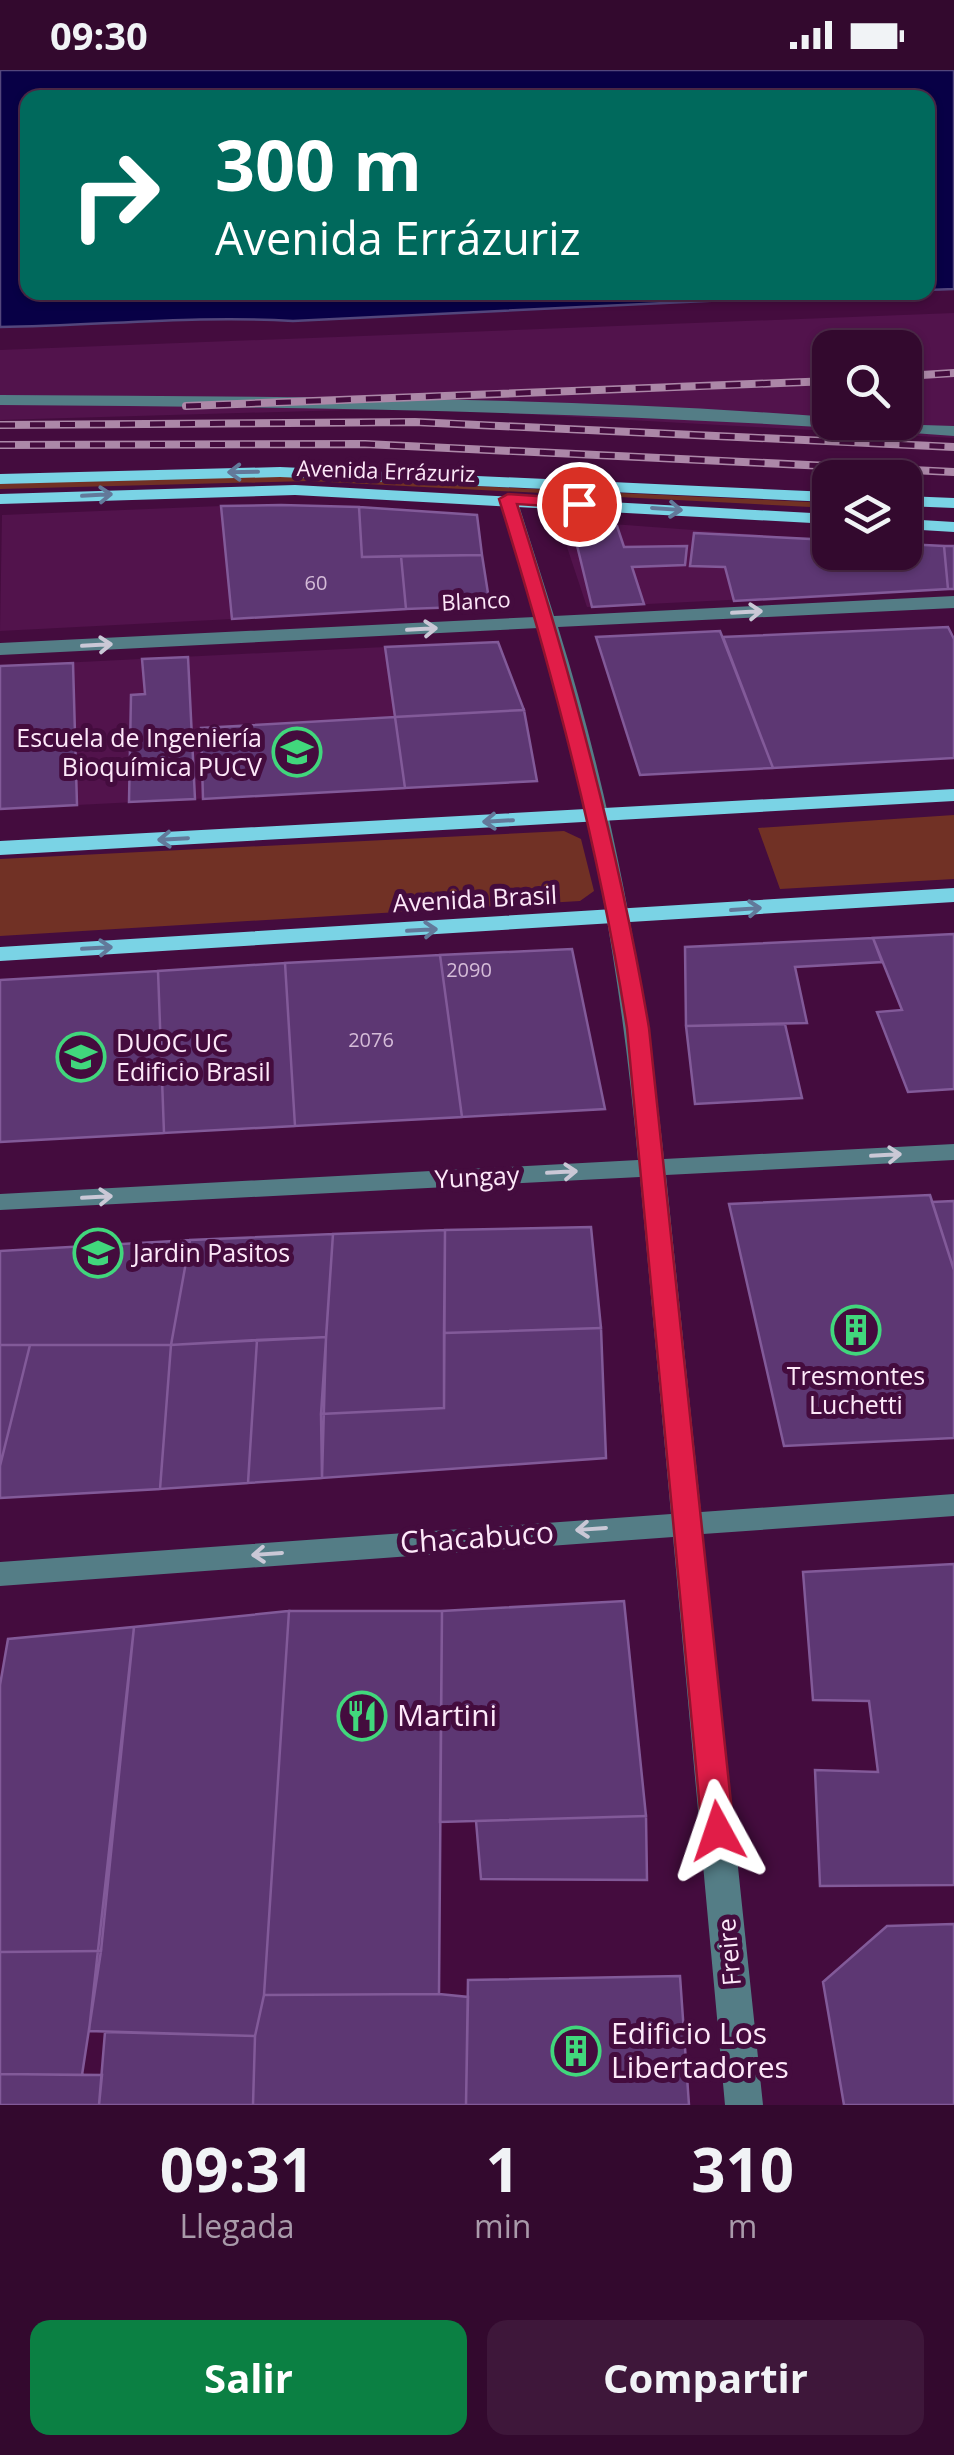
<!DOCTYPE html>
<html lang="es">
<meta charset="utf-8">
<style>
:root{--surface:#33092e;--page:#3e173a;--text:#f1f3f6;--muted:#a99aaa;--line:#4e2a4a;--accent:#0b8043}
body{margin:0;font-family:"Open Sans",sans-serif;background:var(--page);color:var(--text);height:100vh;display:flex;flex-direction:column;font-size:38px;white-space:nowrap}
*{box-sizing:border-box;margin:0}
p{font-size:32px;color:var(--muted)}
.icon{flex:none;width:55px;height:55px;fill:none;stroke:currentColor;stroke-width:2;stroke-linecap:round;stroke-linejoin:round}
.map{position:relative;height:2035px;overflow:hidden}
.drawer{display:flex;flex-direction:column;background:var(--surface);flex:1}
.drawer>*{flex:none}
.hud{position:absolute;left:20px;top:20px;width:915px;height:210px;border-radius:20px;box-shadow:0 2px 8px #0004,0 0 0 2px var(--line);background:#00695c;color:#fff;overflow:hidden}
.buttons{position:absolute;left:812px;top:260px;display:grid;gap:20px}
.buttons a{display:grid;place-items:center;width:110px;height:110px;border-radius:20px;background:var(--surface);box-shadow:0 2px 8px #0004,0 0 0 2px var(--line);font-size:50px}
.pin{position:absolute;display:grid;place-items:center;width:85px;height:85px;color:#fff;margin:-42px;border:5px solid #fff;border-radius:50%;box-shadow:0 2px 10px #0007}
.me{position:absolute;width:110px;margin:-55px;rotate:355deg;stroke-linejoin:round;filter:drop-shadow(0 0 8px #0008)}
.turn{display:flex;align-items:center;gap:35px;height:210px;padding:0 30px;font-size:45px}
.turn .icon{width:130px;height:130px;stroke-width:2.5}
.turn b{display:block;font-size:70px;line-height:85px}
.eta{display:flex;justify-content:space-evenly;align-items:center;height:170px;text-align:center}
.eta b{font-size:60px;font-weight:700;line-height:70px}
.cta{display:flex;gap:20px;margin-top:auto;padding:20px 30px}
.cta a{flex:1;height:115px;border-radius:20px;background:var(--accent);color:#fff;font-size:40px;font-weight:700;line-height:115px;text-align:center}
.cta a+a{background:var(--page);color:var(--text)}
.status{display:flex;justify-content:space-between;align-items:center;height:70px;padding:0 50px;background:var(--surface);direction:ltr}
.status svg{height:28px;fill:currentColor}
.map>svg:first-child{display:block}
.built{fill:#52134c;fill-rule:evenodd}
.green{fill:#713125}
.water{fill:#080046;stroke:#52467c;stroke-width:2.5}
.building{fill:#5d3773;stroke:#825a99;stroke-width:2.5}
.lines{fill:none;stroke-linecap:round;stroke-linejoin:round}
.minor{fill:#547d86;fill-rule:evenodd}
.major{fill:#7ad3e5;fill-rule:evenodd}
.rail-casing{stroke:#ac88a8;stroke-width:8}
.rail{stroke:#440c3e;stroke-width:5;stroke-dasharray:15;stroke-linecap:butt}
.oneway{stroke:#62799a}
.oneway2{stroke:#cac8d6}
.route{fill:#e11d48;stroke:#92132f;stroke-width:2.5}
.labels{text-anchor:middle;stroke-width:10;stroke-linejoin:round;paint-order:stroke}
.number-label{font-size:20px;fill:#d5bcd8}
.far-street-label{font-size:22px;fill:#fde8f9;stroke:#440c3e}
.poi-label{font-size:25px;fill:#fde8f9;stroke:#440c3e;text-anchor:start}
.street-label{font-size:25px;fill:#fde8f9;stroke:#440c3e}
.near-street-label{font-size:30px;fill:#fde8f9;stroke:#440c3e}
.near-poi-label{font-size:30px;fill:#fde8f9;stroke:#440c3e;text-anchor:start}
</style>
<div class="status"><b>09:30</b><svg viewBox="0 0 49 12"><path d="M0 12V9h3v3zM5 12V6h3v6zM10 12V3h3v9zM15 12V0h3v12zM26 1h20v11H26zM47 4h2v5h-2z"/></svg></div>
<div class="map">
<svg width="954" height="2035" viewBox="0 0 954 2035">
<rect width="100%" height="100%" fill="#440c3e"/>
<!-- built -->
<path class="built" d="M 954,243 L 954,368 L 416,338 L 0,350 L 0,280 ZM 830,278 L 905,278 L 905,352 L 830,352 Z
M 221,436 L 232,549 L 0,561 L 2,445 Z
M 558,450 L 830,470 L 830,482 L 905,482 L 905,474 L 944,476 L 948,519 L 587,537 Z
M 385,577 L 405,718 L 0,739 L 0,596 Z"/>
<!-- green -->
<path class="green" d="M 243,405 L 830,433 L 830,438 L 309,411 L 0,419 L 0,414 Z
M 954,745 L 954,809 L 780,819 L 758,758 Z
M 564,761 L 581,769 L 594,821 L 580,831 L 0,866 L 0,789 Z"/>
<!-- water -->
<path class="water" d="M 0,0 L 954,0 L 954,219 L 928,220 L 928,28 L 28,28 L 28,222 L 873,223 L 293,251 C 193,245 99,256 0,257 Z"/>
<!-- building -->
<path class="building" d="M 281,435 L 359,437 L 362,487 L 401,486 L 406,539 L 232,549 L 221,436 Z
M 359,437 L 477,445 L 482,485 L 362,487 Z
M 617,456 L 624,477 L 687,476 L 685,495 L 632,497 L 644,534 L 592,537 L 573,459 Z
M 694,463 L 830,470 L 830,482 L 905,482 L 905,474 L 944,476 L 948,519 L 734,531 L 725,497 L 690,496 Z
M 944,476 L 954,476 L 954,519 L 948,519 Z
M 482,485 L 490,536 L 406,539 L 401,486 Z
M 948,557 L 954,569 L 954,688 L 773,698 L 723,567 Z
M 720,561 L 773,698 L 640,705 L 596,567 Z
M 498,572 L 524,640 L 395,647 L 385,577 Z
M 188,587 L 195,729 L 129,732 L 131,625 L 145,624 L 142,589 Z
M 73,593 L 77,735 L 0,739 L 0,596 Z
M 524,640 L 537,711 L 405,718 L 395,647 Z
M 395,647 L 405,718 L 203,729 L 201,658 Z
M 954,864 L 954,1019 L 908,1022 L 877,942 L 902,940 L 873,868 Z
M 873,868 L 882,892 L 795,897 L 807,953 L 686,956 L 685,877 Z
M 572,879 L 605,1039 L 462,1047 L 440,885 Z
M 440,885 L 462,1047 L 295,1056 L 285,893 Z
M 285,893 L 295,1056 L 164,1063 L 158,901 Z
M 158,901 L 164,1063 L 0,1072 L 0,910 Z
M 785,954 L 802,1028 L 695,1034 L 686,956 Z
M 930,1125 L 954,1200 L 954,1368 L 784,1376 L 729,1134 Z
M 954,1131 L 954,1200 L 932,1132 Z
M 591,1157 L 601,1258 L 444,1263 L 445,1160 Z
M 445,1160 L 444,1338 L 321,1344 L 333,1164 Z
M 333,1164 L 326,1267 L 171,1275 L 190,1170 Z
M 190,1170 L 171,1275 L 0,1275 L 0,1181 Z
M 601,1258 L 606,1388 L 322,1408 L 321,1344 L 444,1338 L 444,1263 Z
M 326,1267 L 322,1408 L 248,1413 L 257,1270 Z
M 257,1270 L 248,1413 L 160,1419 L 171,1275 Z
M 0,1275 L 30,1275 L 0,1396 Z
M 30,1275 L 171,1275 L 160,1419 L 0,1428 L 0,1396 Z
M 954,1494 L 954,1815 L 820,1816 L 815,1700 L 878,1702 L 869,1631 L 813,1630 L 803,1502 Z
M 624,1531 L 646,1746 L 440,1752 L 442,1541 Z
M 289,1541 L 264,1925 L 255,1966 L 89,1961 L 134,1557 Z
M 289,1541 L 442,1541 L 439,1924 L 264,1925 Z
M 134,1557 L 101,1881 L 0,1882 L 0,1615 L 8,1569 Z
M 646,1746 L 647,1810 L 481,1809 L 476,1751 Z
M 954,1854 L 954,2035 L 844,2035 L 823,1912 L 887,1856 Z
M 101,1881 L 82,2005 L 0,2004 L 0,1882 Z
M 680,1906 L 689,2035 L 466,2035 L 468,1910 Z
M 439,1924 L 468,1927 L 466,2035 L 253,2035 L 255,1966 L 264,1925 Z
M 105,1962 L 255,1966 L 253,2035 L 99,2035 Z
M 0,2004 L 102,2005 L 99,2035 L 0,2035 Z"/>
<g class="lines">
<!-- minor -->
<path class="minor" d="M 0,325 C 277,327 554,326 830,347 L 830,352 L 954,356 L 954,366 C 636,342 319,337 0,335 Z
M 508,424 L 517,429 L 554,546 L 954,526 L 954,538 L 558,557 C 612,730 645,909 664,1089 L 954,1074 L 954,1090 L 666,1105 L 701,1442 L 954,1424 L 954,1446 L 703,1464 L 763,2035 L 725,2035 L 673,1467 L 0,1516 L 0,1492 L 671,1444 L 640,1107 L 0,1140 L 0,1124 L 638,1090 C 622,911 591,731 539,558 L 0,585 L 0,573 L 535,547 L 499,429 Z"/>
<!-- major -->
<path class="major" d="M 280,397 L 830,422 L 830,432 L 280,407 L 0,414 L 0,404 Z
M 295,415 L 830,444 L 830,454 L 295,425 L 0,434 L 0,424 Z
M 905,426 L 954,428 L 954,438 L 905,436 Z
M 905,449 L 954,452 L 954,462 L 905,459 Z
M 954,719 L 954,731 L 0,785 L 0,771 Z
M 954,818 L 954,832 L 0,891 L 0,877 Z"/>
<!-- rail casing -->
<g class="rail-casing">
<path id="rail" d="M 905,306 L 954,303
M 186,336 L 830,311
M 0,355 L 415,352 L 954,377
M 0,375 L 365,374 L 954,402"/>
</g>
<!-- rail -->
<use href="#rail" class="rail"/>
</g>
<!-- one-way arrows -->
<defs><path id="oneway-shaft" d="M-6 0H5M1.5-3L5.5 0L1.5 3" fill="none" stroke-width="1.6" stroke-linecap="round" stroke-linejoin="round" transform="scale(2.5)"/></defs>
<g class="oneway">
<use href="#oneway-shaft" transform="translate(243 402) rotate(179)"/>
<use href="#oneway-shaft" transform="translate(97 425) rotate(-3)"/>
<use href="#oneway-shaft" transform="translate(667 439) rotate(4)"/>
<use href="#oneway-shaft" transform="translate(498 751) rotate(177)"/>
<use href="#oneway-shaft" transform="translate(173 769) rotate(177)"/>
<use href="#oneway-shaft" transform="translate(746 839) rotate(-4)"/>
<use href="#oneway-shaft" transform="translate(422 860) rotate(-3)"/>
<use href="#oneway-shaft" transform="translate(97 878) rotate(-3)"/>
</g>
<g class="oneway2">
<use href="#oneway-shaft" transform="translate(747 542) rotate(-3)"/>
<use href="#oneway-shaft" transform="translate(422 559) rotate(-3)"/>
<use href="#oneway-shaft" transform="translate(97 575) rotate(-3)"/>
<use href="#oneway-shaft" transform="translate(886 1085) rotate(-3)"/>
<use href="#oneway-shaft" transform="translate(562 1102) rotate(-3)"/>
<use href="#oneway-shaft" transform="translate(97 1127) rotate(-3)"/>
<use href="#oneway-shaft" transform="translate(591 1459) rotate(176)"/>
<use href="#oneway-shaft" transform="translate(267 1484) rotate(176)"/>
</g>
<!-- route -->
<path class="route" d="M 508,424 L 579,429 L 587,434 L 579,438 L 517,434 C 572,606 619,780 649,958 L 734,1761 L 729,1770 L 718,1774 L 707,1770 L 702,1761 L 627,958 C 599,778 553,603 499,429 Z"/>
<!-- icons -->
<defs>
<g id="university-ring" transform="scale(2.5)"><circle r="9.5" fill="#440c3e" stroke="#41d77c" stroke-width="1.5"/><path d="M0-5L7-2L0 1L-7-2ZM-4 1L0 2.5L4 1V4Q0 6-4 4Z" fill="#41d77c"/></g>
<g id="school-ring" transform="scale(2.5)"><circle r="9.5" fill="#440c3e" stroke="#41d77c" stroke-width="1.5"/><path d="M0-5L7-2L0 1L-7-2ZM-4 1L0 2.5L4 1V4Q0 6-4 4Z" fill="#41d77c"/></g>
<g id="building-ring" transform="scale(2.5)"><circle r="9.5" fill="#440c3e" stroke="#41d77c" stroke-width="1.5"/><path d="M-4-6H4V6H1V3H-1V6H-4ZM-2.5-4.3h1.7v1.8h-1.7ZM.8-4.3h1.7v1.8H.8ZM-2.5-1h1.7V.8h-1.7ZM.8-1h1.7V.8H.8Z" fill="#41d77c"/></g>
<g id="restaurant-ring" transform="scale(2.5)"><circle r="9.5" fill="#440c3e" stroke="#41d77c" stroke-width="1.5"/><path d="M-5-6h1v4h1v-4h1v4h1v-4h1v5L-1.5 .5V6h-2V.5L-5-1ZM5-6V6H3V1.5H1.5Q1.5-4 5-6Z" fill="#41d77c"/></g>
</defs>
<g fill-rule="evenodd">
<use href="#university-ring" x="297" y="682"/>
<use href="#university-ring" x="81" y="987"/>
<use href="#school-ring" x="98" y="1183"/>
<use href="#building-ring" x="856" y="1260"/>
<use href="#restaurant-ring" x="362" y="1646"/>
<use href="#building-ring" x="576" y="1981"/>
</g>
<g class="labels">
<!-- number labels -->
<g class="number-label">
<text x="316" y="520">60</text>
<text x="469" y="907">2090</text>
<text x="371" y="977">2076</text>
</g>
<!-- far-street labels -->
<g class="far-street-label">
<text transform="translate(386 401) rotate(2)" y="8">Avenida Errázuriz</text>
<text transform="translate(476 531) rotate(-3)" y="8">Blanco</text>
</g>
<!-- poi labels -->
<g class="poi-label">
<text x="262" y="677" text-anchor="end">Escuela de Ingeniería<tspan x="262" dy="29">Bioquímica PUCV</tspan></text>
<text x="116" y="982">DUOC UC<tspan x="116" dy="29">Edificio Brasil</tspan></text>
<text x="133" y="1192">Jardin Pasitos</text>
<text x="856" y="1315" text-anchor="middle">Tresmontes<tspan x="856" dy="29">Luchetti</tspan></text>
</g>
<!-- street labels -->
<g class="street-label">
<text transform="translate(475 829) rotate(-3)" y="9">Avenida Brasil</text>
<text transform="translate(477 1107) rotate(-3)" y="9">Yungay</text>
<text transform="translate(729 1882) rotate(-95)" y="9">Freire</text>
</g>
<!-- near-street labels -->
<g class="near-street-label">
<text transform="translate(477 1468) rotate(-4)" y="10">Chacabuco</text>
</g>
<!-- near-poi labels -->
<g class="near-poi-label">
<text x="397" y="1656">Martini</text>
<text x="611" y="1974">Edificio Los<tspan x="611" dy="34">Libertadores</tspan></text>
</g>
</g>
</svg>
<div class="buttons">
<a><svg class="icon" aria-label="search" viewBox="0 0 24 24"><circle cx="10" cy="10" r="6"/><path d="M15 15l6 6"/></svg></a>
<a><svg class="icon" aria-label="layers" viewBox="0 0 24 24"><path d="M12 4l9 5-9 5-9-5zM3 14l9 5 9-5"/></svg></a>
</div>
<div class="pin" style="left:579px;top:434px;background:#d93025"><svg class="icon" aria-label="arrive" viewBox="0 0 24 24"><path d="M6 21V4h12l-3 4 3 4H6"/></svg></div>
<svg class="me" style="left:718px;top:1761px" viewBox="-20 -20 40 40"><path d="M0-17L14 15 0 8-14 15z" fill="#e11d48" stroke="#fff" stroke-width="4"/></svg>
<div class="hud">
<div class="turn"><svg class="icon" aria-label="right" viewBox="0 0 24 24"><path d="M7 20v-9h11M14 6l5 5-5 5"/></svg><div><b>300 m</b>Avenida Errázuriz</div></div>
</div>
</div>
<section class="drawer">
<div class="eta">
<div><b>09:31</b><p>Llegada</p></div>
<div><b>1</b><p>min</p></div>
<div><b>310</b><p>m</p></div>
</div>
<div class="cta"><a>Salir</a><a>Compartir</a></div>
</section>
